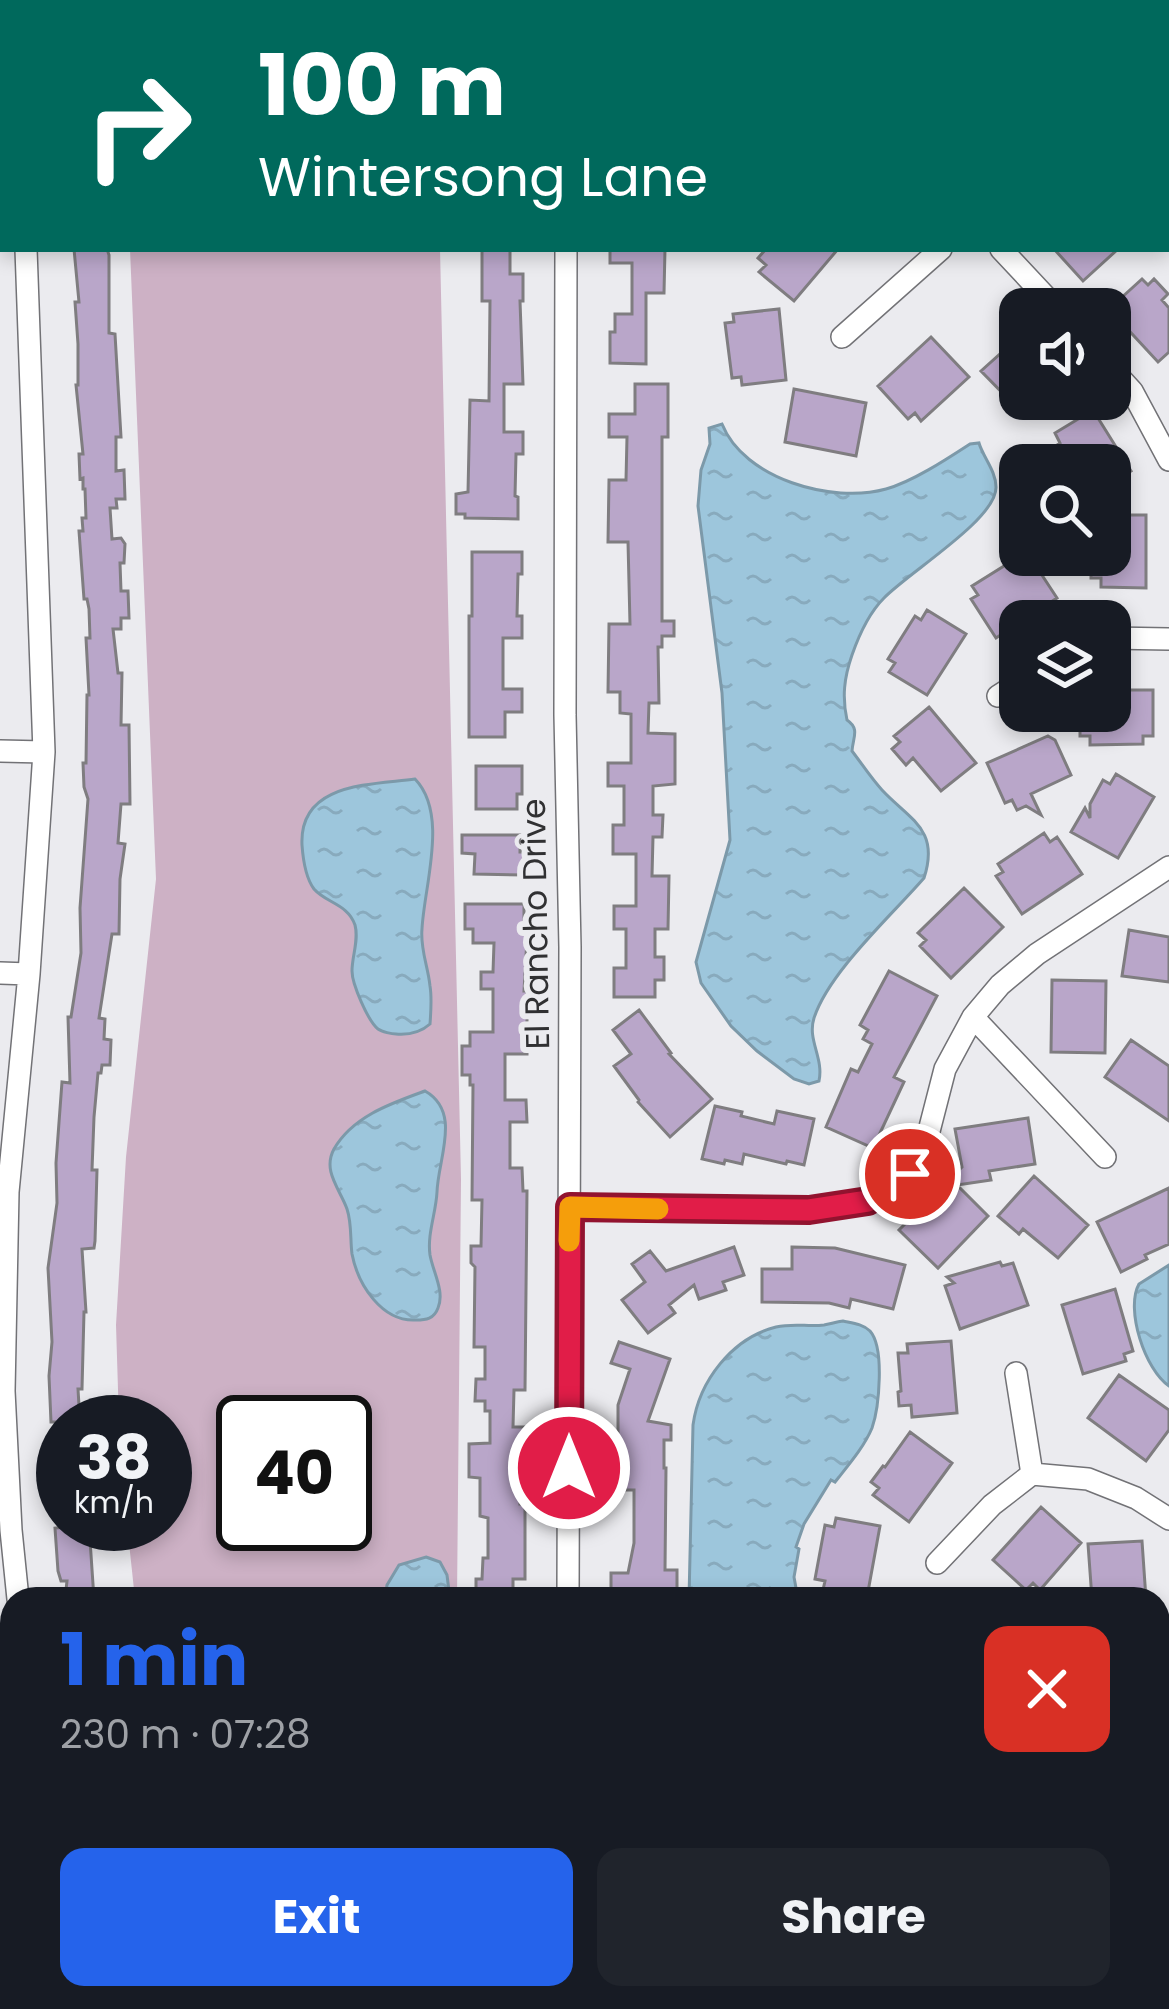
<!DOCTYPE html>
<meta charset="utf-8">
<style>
:root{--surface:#171b24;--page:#20242c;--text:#f1f3f6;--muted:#9ea1a6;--accent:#2563eb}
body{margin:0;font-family:Poppins,sans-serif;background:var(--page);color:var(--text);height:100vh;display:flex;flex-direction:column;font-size:45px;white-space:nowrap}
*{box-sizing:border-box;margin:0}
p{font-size:39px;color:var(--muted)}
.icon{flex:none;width:66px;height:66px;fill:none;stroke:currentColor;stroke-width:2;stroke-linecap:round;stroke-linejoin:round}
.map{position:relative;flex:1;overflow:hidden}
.panel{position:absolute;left:0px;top:1587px;width:1170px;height:423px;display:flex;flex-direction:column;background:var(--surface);border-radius:36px 36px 0 0;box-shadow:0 6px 18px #0003}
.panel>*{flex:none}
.guide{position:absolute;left:0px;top:0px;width:1170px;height:252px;box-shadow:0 6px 18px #0003;background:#00695c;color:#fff;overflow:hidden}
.fabs{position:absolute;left:999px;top:288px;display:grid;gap:24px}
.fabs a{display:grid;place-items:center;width:132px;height:132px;border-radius:24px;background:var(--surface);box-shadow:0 6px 18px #0003;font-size:60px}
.speed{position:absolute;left:36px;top:1395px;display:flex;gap:24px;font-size:60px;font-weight:700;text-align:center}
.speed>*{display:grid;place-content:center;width:156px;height:156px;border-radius:50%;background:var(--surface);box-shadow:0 6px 18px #0003;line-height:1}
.speed small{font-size:30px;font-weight:400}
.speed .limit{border:6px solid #111;border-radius:18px;background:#fff;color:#111}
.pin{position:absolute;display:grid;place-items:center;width:102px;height:102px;color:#fff;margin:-51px;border:6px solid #fff;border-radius:50%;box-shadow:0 3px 12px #0007}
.me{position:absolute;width:132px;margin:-66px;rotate:0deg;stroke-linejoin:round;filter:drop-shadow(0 0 9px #0008)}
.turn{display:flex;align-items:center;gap:42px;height:252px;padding:0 60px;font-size:54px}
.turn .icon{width:156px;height:156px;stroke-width:2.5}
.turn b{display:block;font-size:84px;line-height:102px}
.round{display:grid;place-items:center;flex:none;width:126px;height:126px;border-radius:24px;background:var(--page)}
.summary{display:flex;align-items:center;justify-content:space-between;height:204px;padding:0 60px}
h1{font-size:72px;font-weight:700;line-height:90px;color:var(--accent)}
.cta{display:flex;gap:24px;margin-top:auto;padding:24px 60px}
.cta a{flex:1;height:138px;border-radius:24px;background:var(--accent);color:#fff;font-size:48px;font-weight:700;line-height:138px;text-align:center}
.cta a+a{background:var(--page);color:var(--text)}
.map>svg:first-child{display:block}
.grass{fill:#cdb1c5;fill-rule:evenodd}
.water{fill:url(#water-ripples);stroke:#7c99a9;stroke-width:3}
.building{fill:#b9a6c9;stroke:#7f7d80;stroke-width:3}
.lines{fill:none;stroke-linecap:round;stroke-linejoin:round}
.minor-casing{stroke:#727276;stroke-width:24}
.minor{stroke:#fff;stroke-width:21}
.route-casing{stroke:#92132f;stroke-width:30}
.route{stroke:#e11d48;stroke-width:21}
.slow{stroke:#f59e0b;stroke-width:21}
.labels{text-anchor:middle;stroke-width:12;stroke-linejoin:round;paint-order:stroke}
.street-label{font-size:33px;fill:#303032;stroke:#ebebef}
</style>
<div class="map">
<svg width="1169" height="2009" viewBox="0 0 1169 2009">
<defs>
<pattern id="water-ripples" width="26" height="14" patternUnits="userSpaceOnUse" patternTransform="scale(3)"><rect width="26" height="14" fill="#9dc6dc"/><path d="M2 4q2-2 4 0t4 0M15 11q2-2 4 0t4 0" fill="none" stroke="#88aabd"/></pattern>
</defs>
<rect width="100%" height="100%" fill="#ebebef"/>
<!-- grass -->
<path class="grass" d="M 133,0 L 443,0 L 443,3 L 133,3 Z
M 130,249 L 440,249 L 461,1179 L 457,1599 L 135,1599 L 127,1524 L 165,1524 L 165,1422 L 119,1422 L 116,1325 L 126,1157 L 156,879 ZM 243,1422 L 345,1422 L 345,1524 L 243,1524 Z
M 12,1779 L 12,1998 L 453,1998 L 453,2009 L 0,2009 L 0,1782 Z"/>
<!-- water -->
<path class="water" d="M 722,424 C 744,479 832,504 886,489 C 912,482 947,459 970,444 L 979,443 C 983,457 996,471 996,487 C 997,519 909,572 884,598 C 869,613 859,635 852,655 C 844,678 842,697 847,720 C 860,729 853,737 852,751 C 862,764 871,778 882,790 C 910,820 940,829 924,878 C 892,915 829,972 814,1018 C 807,1040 824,1058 819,1081 L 809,1084 L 794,1079 L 757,1051 L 731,1026 L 701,983 L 696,962 L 730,840 L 722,693 L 698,506 L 701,470 L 710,444 L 709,428 Z
M 415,779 C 449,814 424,886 422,929 C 420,949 428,966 430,986 C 432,998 431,1011 430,1024 C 420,1033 409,1035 396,1034 C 392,1034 382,1032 378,1029 C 368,1021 352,984 352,971 C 352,956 359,940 355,925 C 348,904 326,903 314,889 C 305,877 303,859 302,845 C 299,782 371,785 415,779 Z
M 425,1091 C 462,1112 438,1158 437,1192 C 436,1213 427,1234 430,1255 C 433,1272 445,1292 438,1308 C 434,1319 426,1320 416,1320 C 382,1322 358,1285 352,1254 C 350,1239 352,1224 347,1209 C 340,1189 322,1171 334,1149 C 353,1116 392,1103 425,1091 Z
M 1169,1265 L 1169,1386 C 1145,1370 1125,1309 1139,1284 Z
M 843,1321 C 852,1323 863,1324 870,1331 C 885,1348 879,1408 872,1428 C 865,1445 851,1462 839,1477 L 835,1482 L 831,1480 L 804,1524 L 796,1547 L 799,1549 L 794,1577 L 798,1599 L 689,1599 L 693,1425 C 699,1381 732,1338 776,1327 C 794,1323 808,1327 824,1325 C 830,1324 836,1322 843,1321 Z
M 426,1557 L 440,1562 L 447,1575 L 450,1599 L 385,1599 L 387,1585 L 399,1565 Z"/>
<!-- building -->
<path class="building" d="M 74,249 L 107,249 L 109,255 L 109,333 L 115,334 L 121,437 L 116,437 L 116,471 L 124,470 L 125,499 L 116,499 L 117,508 L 110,508 L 112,539 L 121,538 L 125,544 L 124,563 L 120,563 L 121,591 L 128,591 L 129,618 L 121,618 L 121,629 L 113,629 L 118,673 L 122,673 L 121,725 L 129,725 L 130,804 L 121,804 L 118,843 L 125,844 L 120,879 L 119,934 L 112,934 L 99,1018 L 105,1019 L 104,1039 L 111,1040 L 110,1065 L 102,1065 L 101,1073 L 98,1073 L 94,1117 L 92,1170 L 97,1170 L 95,1241 L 94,1248 L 82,1249 L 86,1312 L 84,1312 L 82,1389 L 78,1389 L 80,1422 L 51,1422 L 49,1376 L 52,1342 L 48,1268 L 57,1203 L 56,1163 L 62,1082 L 70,1083 L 68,1017 L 71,1017 L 81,953 L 80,908 L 88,799 L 84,787 L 83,763 L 86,763 L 87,695 L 89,695 L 86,638 L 90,638 L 89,609 L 87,599 L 84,599 L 79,531 L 83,531 L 82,518 L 86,518 L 85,489 L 83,489 L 83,478 L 80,479 L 79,454 L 83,454 L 76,385 L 78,385 L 78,344 L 75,302 L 79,302 Z
M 482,249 L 510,249 L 510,274 L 523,274 L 523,301 L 520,301 L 523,384 L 504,384 L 504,432 L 523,432 L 523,454 L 516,454 L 515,496 L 518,497 L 518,519 L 465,518 L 465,514 L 456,514 L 456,494 L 468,492 L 470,400 L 489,401 L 490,301 L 482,301 Z
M 610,249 L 665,249 L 664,293 L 646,293 L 646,364 L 610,363 L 610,332 L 615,332 L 615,314 L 632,314 L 632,263 L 610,263 Z
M 766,249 L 838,249 L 794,301 L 759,272 L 766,265 L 758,258 Z
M 1054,249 L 1118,249 L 1083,281 Z
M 1142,279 L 1148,285 L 1154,279 L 1168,294 L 1162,300 L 1169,308 L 1169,352 L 1158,362 L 1109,309 Z
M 779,309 L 786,380 L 742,385 L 741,377 L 732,378 L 725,323 L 734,322 L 733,314 Z
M 1020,336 L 1020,399 L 1058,399 L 1039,416 L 1034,410 L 1026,417 L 981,371 Z
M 931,337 L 969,377 L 921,421 L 915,413 L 908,419 L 878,386 Z
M 635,384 L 668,384 L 668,437 L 662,437 L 662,621 L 674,621 L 674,636 L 662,636 L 662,647 L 658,647 L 659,703 L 649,703 L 648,733 L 675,734 L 675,784 L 653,786 L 653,815 L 663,815 L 662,837 L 653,837 L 652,876 L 669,876 L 668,929 L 655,929 L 655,957 L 664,957 L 664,980 L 655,980 L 655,997 L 614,997 L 614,968 L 626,968 L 626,929 L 614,929 L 614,906 L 636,906 L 636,854 L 613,854 L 613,825 L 624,825 L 624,786 L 608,786 L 608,763 L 631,763 L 631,714 L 620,713 L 620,692 L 608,692 L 609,624 L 630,624 L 628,542 L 608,542 L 609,480 L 626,480 L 627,437 L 609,437 L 609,414 L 635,414 Z
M 794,389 L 866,403 L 856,456 L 785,442 Z
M 1093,410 L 1131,471 L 1110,484 L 1110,465 L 1074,465 L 1068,455 L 1060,460 L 1053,448 L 1060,443 L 1055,433 Z
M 1110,515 L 1146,515 L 1146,588 L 1101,587 L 1101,578 L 1091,578 L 1091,560 L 1101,560 L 1101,555 L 1110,555 Z
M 472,552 L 522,552 L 522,574 L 518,574 L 517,616 L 522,616 L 522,638 L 503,638 L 503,689 L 522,689 L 522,712 L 505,712 L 505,737 L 469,737 L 469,616 L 472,616 Z
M 1020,556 L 1025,564 L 1032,560 L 1057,598 L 996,638 L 971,599 L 978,595 L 972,586 Z
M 927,610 L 966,634 L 927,695 L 889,672 L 895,663 L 888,659 L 915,616 L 921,620 Z
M 1110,690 L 1153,690 L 1153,736 L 1143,736 L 1143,744 L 1090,745 L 1090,736 L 1080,736 L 1080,711 L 1110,711 Z
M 929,707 L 976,763 L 941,791 L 913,758 L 906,765 L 892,749 L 900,742 L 894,736 Z
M 1048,736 L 1055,740 L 1071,775 L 1031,794 L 1041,815 L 1026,806 L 1017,810 L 1012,800 L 1005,803 L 987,763 Z
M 476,766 L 522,766 L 522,794 L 517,794 L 517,809 L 476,809 Z
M 1116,774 L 1154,797 L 1118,858 L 1071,832 L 1085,808 L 1090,818 L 1090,804 L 1103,780 L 1110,784 Z
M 1044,833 L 1050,842 L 1057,837 L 1082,874 L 1022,914 L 996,876 L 1003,872 L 998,864 Z
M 462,835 L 520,835 L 520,852 L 524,852 L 524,875 L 474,874 L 475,854 L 462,853 Z
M 964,888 L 1003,927 L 951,978 L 920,946 L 926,940 L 918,933 Z
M 465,904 L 524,904 L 524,921 L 528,921 L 524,991 L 527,991 L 527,1054 L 505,1054 L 505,1100 L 526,1100 L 527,1122 L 510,1122 L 510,1168 L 522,1168 L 523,1191 L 527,1191 L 525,1390 L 514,1390 L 513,1427 L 525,1427 L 525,1451 L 516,1451 L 516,1491 L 521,1491 L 520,1504 L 525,1504 L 525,1579 L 513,1579 L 513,1599 L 476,1599 L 476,1579 L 482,1579 L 483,1558 L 488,1558 L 488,1518 L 480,1516 L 480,1478 L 469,1477 L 469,1444 L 490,1443 L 490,1411 L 485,1411 L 485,1401 L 475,1401 L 476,1379 L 485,1379 L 485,1347 L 474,1347 L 475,1267 L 471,1263 L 471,1246 L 481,1246 L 482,1200 L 472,1200 L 473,1085 L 470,1085 L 470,1075 L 462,1075 L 462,1046 L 470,1046 L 470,1032 L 493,1032 L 493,989 L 481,989 L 481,972 L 493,972 L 494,943 L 473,943 L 473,929 L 465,929 Z
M 1129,930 L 1169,937 L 1169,982 L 1122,976 Z
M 889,971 L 937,996 L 894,1077 L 904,1082 L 873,1148 L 826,1127 L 851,1069 L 858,1072 L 872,1044 L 863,1039 L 868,1030 L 860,1025 Z
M 1052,980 L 1106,981 L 1105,1053 L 1051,1052 Z
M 639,1010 L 671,1053 L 669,1054 L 712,1099 L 670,1137 L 638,1102 L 639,1100 L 614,1066 L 631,1054 L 613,1030 Z
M 1131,1040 L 1169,1066 L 1169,1121 L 1105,1077 Z
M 715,1106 L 742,1112 L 741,1116 L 774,1124 L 777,1111 L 814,1119 L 804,1165 L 787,1161 L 786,1164 L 744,1154 L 742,1164 L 725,1160 L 724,1164 L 702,1159 Z
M 1028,1118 L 1035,1164 L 989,1171 L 991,1180 L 957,1185 L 988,1216 L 938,1268 L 899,1230 L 962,1167 L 955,1129 Z
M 1034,1176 L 1088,1225 L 1058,1258 L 1023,1229 L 1019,1234 L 998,1216 Z
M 1169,1188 L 1169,1244 L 1145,1255 L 1147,1259 L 1121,1272 L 1097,1222 Z
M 734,1247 L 744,1275 L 723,1282 L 726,1290 L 699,1299 L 694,1285 L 669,1305 L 675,1313 L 648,1333 L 622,1300 L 645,1282 L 632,1264 L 650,1251 L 666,1271 Z
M 792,1247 L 835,1248 L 905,1265 L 893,1309 L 851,1299 L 849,1308 L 829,1303 L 762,1302 L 762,1269 L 792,1269 Z
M 1000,1262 L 1002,1266 L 1013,1263 L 1028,1305 L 960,1329 L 945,1286 L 954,1283 L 947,1277 Z
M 1115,1289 L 1133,1351 L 1124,1354 L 1126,1361 L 1083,1374 L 1062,1305 Z
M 951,1341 L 957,1413 L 912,1417 L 911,1405 L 899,1406 L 898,1392 L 901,1391 L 898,1353 L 908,1353 L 907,1344 Z
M 619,1342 L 670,1359 L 648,1421 L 671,1425 L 671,1440 L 664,1440 L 664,1468 L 666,1468 L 665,1570 L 677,1570 L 677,1597 L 611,1597 L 611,1573 L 628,1573 L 634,1543 L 634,1490 L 611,1490 L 612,1438 L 618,1438 L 618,1405 L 630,1369 L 611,1363 Z
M 1119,1375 L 1169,1410 L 1169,1430 L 1146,1461 L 1088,1418 Z
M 910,1432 L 952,1463 L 909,1522 L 873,1495 L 879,1488 L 871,1482 L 883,1466 L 885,1467 Z
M 1041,1507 L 1081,1543 L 1040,1590 L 1033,1583 L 1026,1590 L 993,1560 Z
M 836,1518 L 880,1526 L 867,1597 L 823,1590 L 825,1581 L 815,1579 L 825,1525 L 834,1527 Z
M 89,1525 L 94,1599 L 65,1599 L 67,1581 L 61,1581 L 58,1571 L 55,1528 Z
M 1142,1541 L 1146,1599 L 1092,1599 L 1088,1544 Z"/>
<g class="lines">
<!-- minor casing -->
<g class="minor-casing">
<path id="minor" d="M 24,3 L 24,0
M 566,3 L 566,0
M 917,3 L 919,0
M 0,106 L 3,106
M 566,249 L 565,715 L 570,947 L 568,1599
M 1001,249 L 1057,309
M 842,337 L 941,249
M 1110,367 L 1132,391 L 1169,460
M 1110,638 L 1169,639
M 998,696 L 1020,682
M 0,751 L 44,752
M 0,973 L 29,974
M 973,1017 L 1105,1157
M 570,1207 L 809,1211 L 868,1201 L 910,1174 L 928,1135 L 945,1069 L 973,1017 L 1000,985 L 1037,954 L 1169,867
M 1016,1373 L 1032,1474
M 937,1563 L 992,1505 L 1032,1474 L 1088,1479 L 1136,1498 L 1169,1519
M 18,1599 L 11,1530 L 4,1391 L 8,1192 L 29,974 L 44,752 L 26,249
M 1158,1659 L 1169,1642
M 0,1662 L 4,1660 L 12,1635
M 1158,1880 L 1169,1914
M 781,1998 L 782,2009"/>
</g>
<!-- minor -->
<use href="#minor" class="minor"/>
</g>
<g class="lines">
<!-- route casing -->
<g class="route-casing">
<path id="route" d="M 569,1468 L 570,1207 L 809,1210 L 868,1201 L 910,1174"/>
</g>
<!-- route -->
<use href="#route" class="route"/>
<!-- slow -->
<path class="slow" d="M 569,1241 L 570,1207 L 658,1209"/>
</g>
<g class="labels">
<!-- street labels -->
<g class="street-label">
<text transform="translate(535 924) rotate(-91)" y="12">El Rancho Drive</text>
</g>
</g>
</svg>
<div class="fabs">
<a><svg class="icon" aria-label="sound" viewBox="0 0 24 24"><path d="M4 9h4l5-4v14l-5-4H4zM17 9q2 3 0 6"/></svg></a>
<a><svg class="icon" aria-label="search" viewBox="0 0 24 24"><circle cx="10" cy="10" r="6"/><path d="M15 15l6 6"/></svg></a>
<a><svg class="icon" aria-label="layers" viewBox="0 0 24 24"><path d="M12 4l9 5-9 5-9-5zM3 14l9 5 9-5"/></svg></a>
</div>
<div class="speed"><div>38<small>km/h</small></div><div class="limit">40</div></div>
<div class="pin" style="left:910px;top:1174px;background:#d93025"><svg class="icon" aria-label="arrive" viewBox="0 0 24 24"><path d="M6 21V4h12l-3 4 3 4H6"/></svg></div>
<svg class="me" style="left:569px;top:1468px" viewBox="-20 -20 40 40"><circle r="17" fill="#e11d48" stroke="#fff" stroke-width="3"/><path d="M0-11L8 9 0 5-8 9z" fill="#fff"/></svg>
<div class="guide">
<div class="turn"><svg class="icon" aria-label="right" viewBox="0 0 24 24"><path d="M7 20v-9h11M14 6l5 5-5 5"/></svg><div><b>100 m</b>Wintersong Lane</div></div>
</div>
<section class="panel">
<div class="summary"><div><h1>1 min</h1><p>230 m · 07:28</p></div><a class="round" style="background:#d93025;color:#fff"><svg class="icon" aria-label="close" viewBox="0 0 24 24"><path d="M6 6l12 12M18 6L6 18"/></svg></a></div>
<div class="cta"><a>Exit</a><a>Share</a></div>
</section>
</div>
